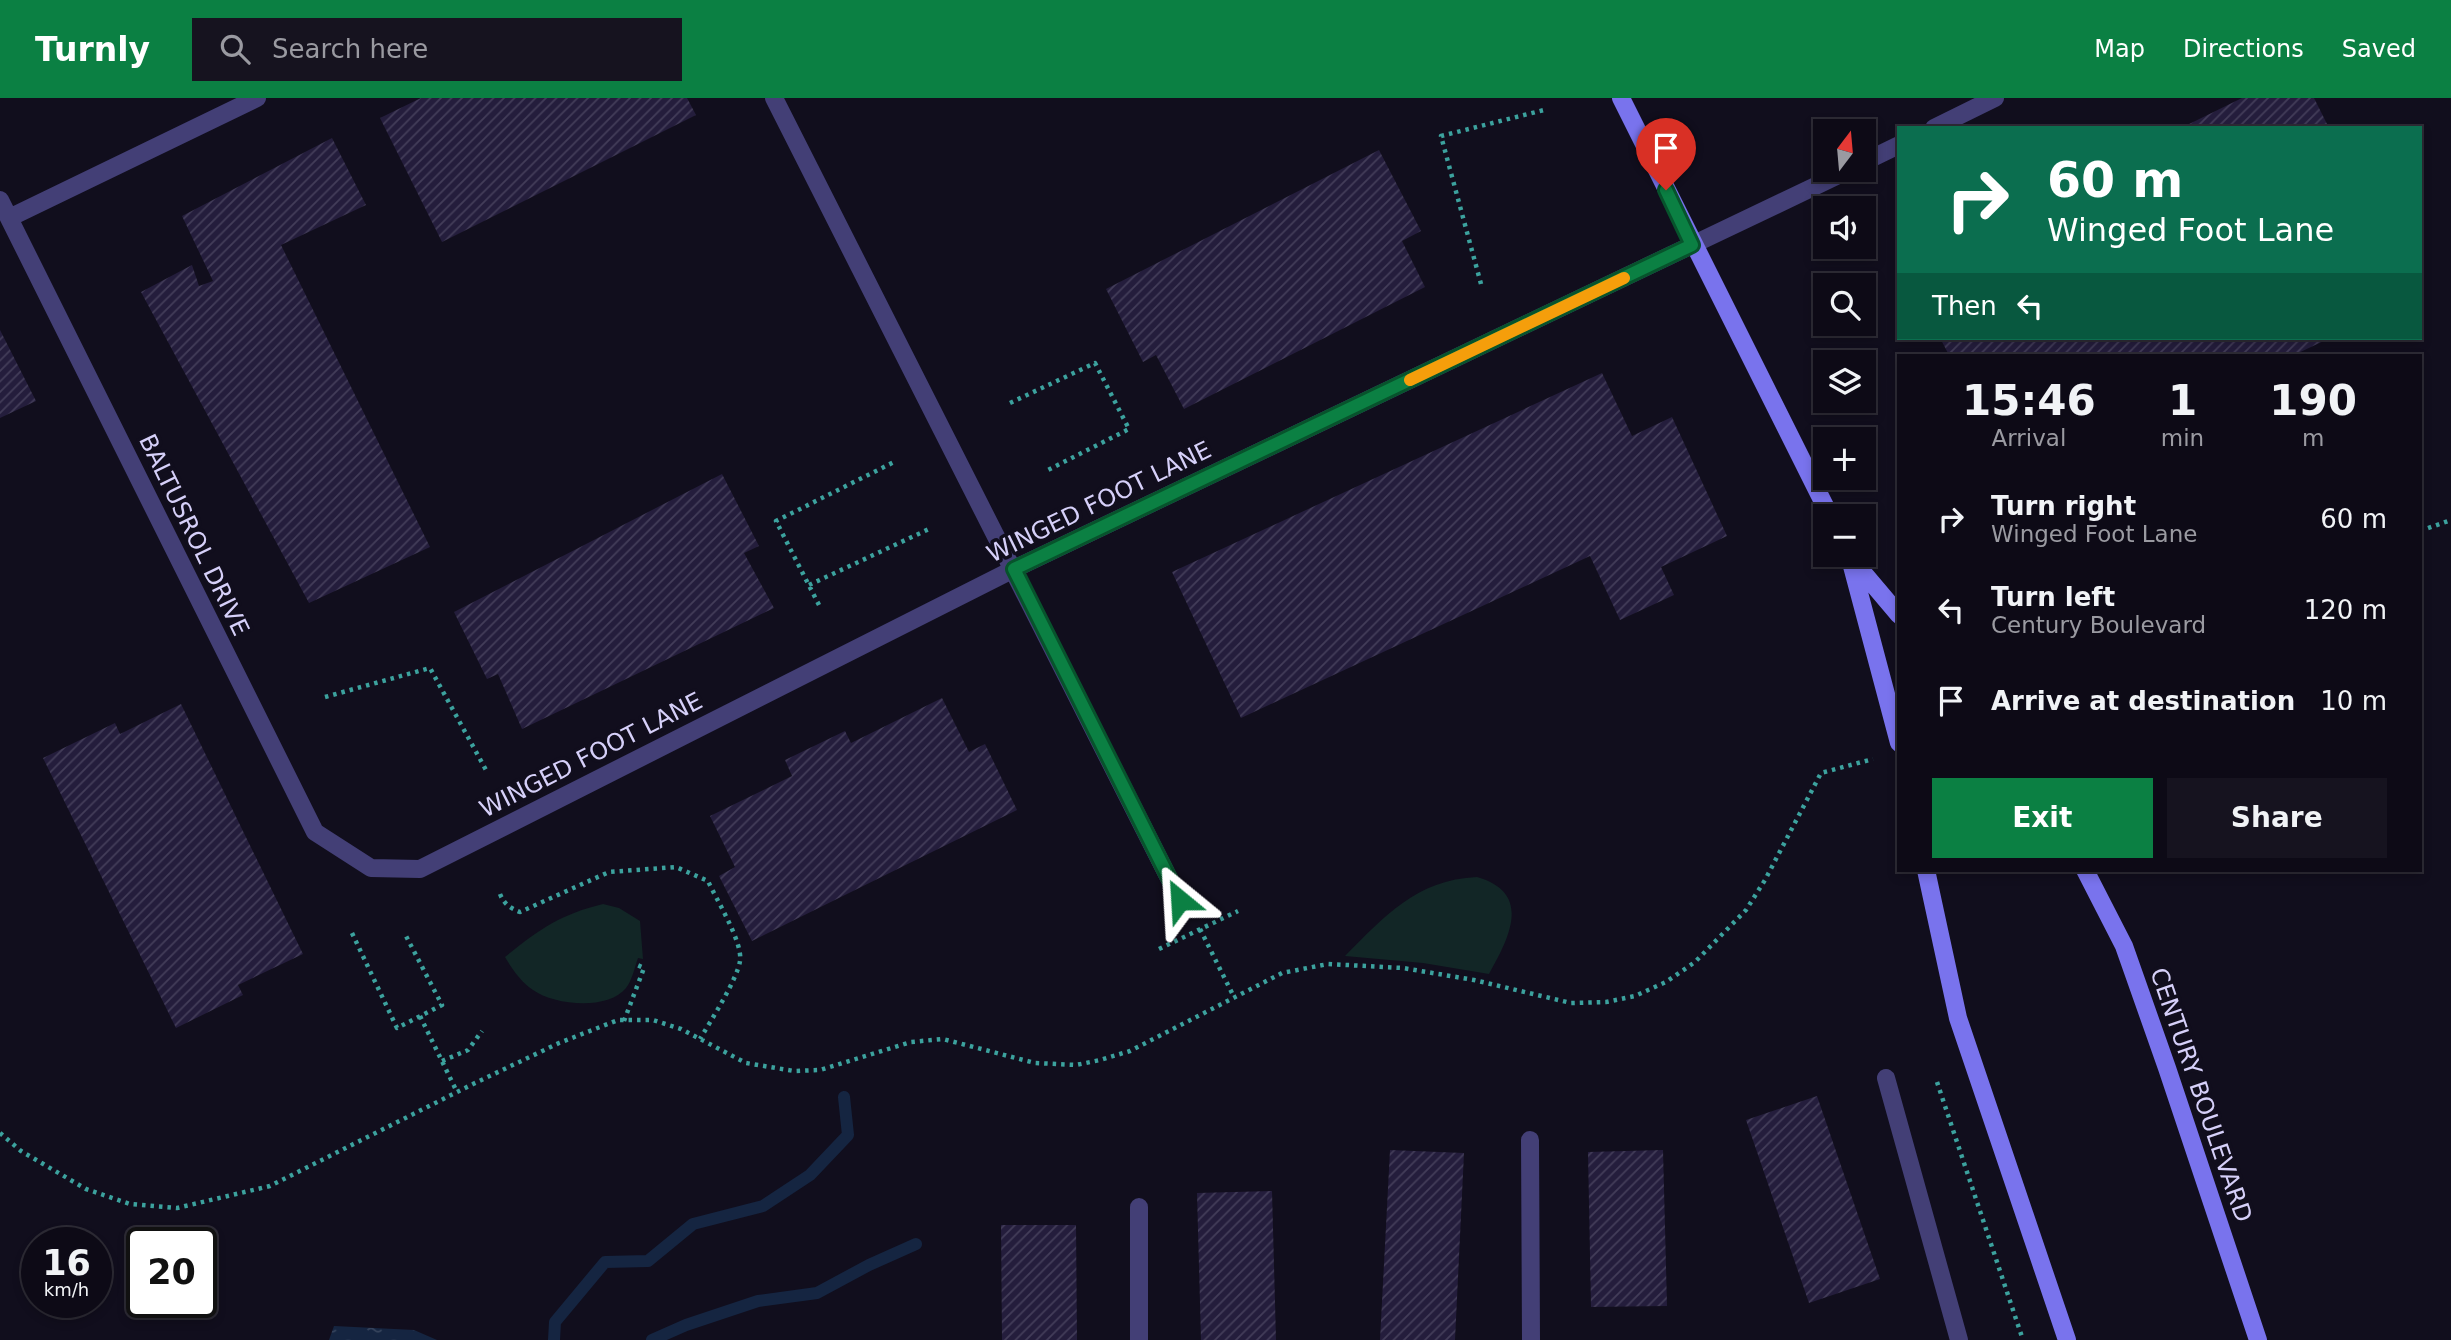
<!DOCTYPE html>
<meta charset="utf-8">
<style>
:root{--surface:#0d0a16;--page:#16131f;--text:#f1f3f6;--muted:#9a9aa1;--line:#2d2b35;--accent:#0b8043}
body{margin:0;font-family:"DejaVu Sans",sans-serif;background:var(--page);color:var(--text);height:100vh;display:flex;flex-direction:column;font-size:26px;white-space:nowrap}
*{box-sizing:border-box;margin:0}
p{font-size:23px;color:var(--muted)}
.icon{flex:none;width:38px;height:38px;fill:none;stroke:currentColor;stroke-width:2;stroke-linecap:round;stroke-linejoin:round}
.map{position:relative;flex:1;overflow:hidden}
.details{position:absolute;left:1897px;top:256px;width:525px;height:518px;display:flex;flex-direction:column;background:var(--surface);border-radius:0px;box-shadow:0 4px 10px #0003,0 0 0 2px var(--line)}
.details>*{flex:none}
.guide{position:absolute;left:1897px;top:28px;width:525px;height:214px;border-radius:0px;box-shadow:0 4px 10px #0003,0 0 0 2px var(--line);background:#0b6e4f;color:#fff;overflow:hidden}
.needle{width:46px;rotate:16deg}
.fabs{position:absolute;left:1813px;top:21px;display:grid;gap:14px}
.fabs a{display:grid;place-items:center;width:63px;height:63px;border-radius:0px;background:var(--surface);box-shadow:0 4px 10px #0003,0 0 0 2px var(--line);font-size:35px}
.speed{position:absolute;left:21px;top:1129px;display:flex;gap:14px;font-size:35px;font-weight:700;text-align:center}
.speed>*{display:grid;place-content:center;width:91px;height:91px;border-radius:50%;background:var(--surface);box-shadow:0 4px 10px #0003,0 0 0 2px var(--line);line-height:1}
.speed small{font-size:18px;font-weight:400}
.speed .limit{border:4px solid #111;border-radius:10px;background:#fff;color:#111}
.pin{position:absolute;display:grid;place-items:center;width:60px;height:60px;color:#fff;margin:-72px -30px;border-radius:50% 50% 50% 0;rotate:-45deg;box-shadow:0 0 7px #0007}
.pin .icon{rotate:45deg}
.me{position:absolute;width:77px;margin:-38px;rotate:333deg;stroke-linejoin:round;filter:drop-shadow(0 0 5px #0008)}
.turn{display:flex;align-items:center;gap:24px;height:147px;padding:0 35px;font-size:32px}
.turn .icon{width:91px;height:91px;stroke-width:2.5}
.turn b{display:block;font-size:49px;line-height:60px}
.then{display:flex;align-items:center;height:66px;padding:0 35px;background:#0003;gap:14px;font-size:26px}
.eta{display:flex;justify-content:space-evenly;align-items:center;height:119px;text-align:center}
.eta b{font-size:42px;font-weight:600;line-height:49px}
.cta{display:flex;gap:14px;margin-top:auto;padding:14px 35px}
.cta a{flex:1;height:80px;border-radius:0px;background:var(--accent);color:#fff;font-size:28px;font-weight:600;line-height:80px;text-align:center}
.cta a+a{background:var(--page);color:var(--text)}
ul{padding:0;list-style:none}
li{display:flex;align-items:center;gap:21px;height:91px;padding:0 35px}
li div{flex:1}
li b{display:block;font-size:26px}
li em{font-style:normal}
header{display:flex;align-items:center;gap:42px;box-sizing:border-box;height:98px;padding:0 35px;background:var(--accent);color:#fff}
header strong{font-size:33px}
nav{display:flex;gap:38px;margin-inline-start:auto;font-size:24px}
.search{width:490px;height:63px;background:var(--page);display:flex;align-items:center;gap:18px;box-sizing:border-box;padding:0 24px;border-radius:0px;color:var(--muted);font-size:26px}
.map>svg:first-child{display:block}
.park{fill:#122626}
.water{fill:url(#water-ripples)}
.lines{fill:none;stroke-linecap:round;stroke-linejoin:round}
.stream{stroke:#152541;stroke-width:12}
.building{fill:url(#building-hatch)}
.path{stroke:#3ca29e;stroke-width:4.5;stroke-dasharray:3.5 5;stroke-linecap:butt}
.lane{stroke:#433f76;stroke-width:18}
.street{stroke:#433f76;stroke-width:18}
.secondary{stroke:#7973ed;stroke-width:18}
.route-casing{stroke:#07532c;stroke-width:18}
.route{stroke:#0b8043;stroke-width:12}
.slow{stroke:#f59e0b;stroke-width:12}
.labels{text-anchor:middle;stroke-width:7;stroke-linejoin:round;paint-order:stroke}
.street-label{font-size:24px;fill:#d6d0f9;stroke:#110e1d}
</style>
<header>
<strong>Turnly</strong>
<div class="search"><svg class="icon" aria-label="search" viewBox="0 0 24 24"><circle cx="10" cy="10" r="6"/><path d="M15 15l6 6"/></svg>Search here</div>
<nav><a>Map</a><a>Directions</a><a>Saved</a></nav>
</header>
<div class="map">
<svg width="2451" height="1242" viewBox="0 0 2451 1242">
<defs>
<pattern id="water-ripples" width="26" height="14" patternUnits="userSpaceOnUse" patternTransform="scale(1.75)"><rect width="26" height="14" fill="#152541"/><path d="M2 4q2-2 4 0t4 0M15 11q2-2 4 0t4 0" fill="none" stroke="#36445d"/></pattern>
<pattern id="building-hatch" width="6" height="6" patternUnits="userSpaceOnUse" patternTransform="scale(1.75)"><rect width="6" height="6" fill="#241d3c"/><path d="M-1 1l2-2M0 6l6-6M5 7l2-2" fill="none" stroke="#433d59"/></pattern>
</defs>
<rect width="100%" height="100%" fill="#110e1d"/>
<!-- park -->
<path class="park" d="M 1477,779 C 1533,795 1509,840 1489,876 L 1423,865 L 1345,858 C 1385,818 1416,782 1477,779 Z
M 603,806 L 619,810 L 640,823 L 643,861 L 638,860 C 635,868 632,883 626,890 C 607,913 554,907 533,892 C 521,884 512,871 505,859 C 538,832 561,816 603,806 Z"/>
<!-- water -->
<path class="water" d="M 334,1228 L 414,1232 L 437,1242 L 329,1242 Z"/>
<g class="lines">
<!-- stream -->
<path class="stream" d="M 554,1242 L 555,1224 L 605,1164 L 648,1163 L 693,1126 L 763,1108 L 810,1077 L 848,1037 L 844,999
M 652,1242 L 686,1227 L 758,1203 L 817,1195 L 869,1167 L 916,1146"/>
</g>
<!-- building -->
<path class="building" d="M 421,0 L 687,0 L 696,17 L 442,144 L 380,20 Z
M 2242,0 L 2314,0 L 2329,30 L 2181,30 Z
M 332,40 L 366,107 L 281,147 L 430,449 L 309,505 L 141,194 L 192,167 L 199,188 L 213,183 L 182,118 Z
M 1379,52 L 1421,133 L 1402,143 L 1425,189 L 1184,311 L 1156,257 L 1143,264 L 1106,191 Z
M 0,232 L 36,303 L 0,320 Z
M 1940,240 L 2330,240 L 2294,257 L 1949,257 Z
M 1602,275 L 1632,338 L 1672,319 L 1727,438 L 1661,469 L 1674,497 L 1620,522 L 1590,458 L 1241,620 L 1172,474 Z
M 722,376 L 759,448 L 744,455 L 774,510 L 522,631 L 498,576 L 487,581 L 454,514 Z
M 942,600 L 969,654 L 985,646 L 1017,712 L 752,843 L 719,778 L 735,769 L 710,718 L 792,678 L 785,662 L 845,633 L 851,645 Z
M 181,606 L 303,856 L 238,887 L 243,897 L 176,930 L 43,660 L 115,625 L 120,636 Z
M 1817,998 L 1880,1181 L 1809,1205 L 1746,1022 Z
M 1390,1052 L 1464,1055 L 1455,1242 L 1380,1242 Z
M 1663,1052 L 1667,1208 L 1591,1209 L 1588,1054 Z
M 1272,1093 L 1276,1242 L 1201,1242 L 1197,1095 Z
M 1001,1127 L 1076,1127 L 1077,1242 L 1002,1242 Z"/>
<g class="lines">
<!-- path -->
<path class="path" d="M 1481,186 L 1441,38 L 1544,12
M 1010,305 L 1095,265 L 1129,331 L 1044,374
M 2420,433 L 2451,422
M 809,487 L 929,431
M 819,507 L 776,423 L 896,363
M 325,599 L 430,570 L 486,672
M 500,796 C 504,806 510,810 520,814 L 609,774 L 676,769 L 708,783 C 716,801 743,844 740,863 C 737,882 710,924 700,941
M 1200,831 L 1234,899
M 352,835 L 397,930 L 442,907 L 406,838
M 1159,851 L 1238,813
M 420,918 L 457,994
M 624,923 L 644,870 L 635,866
M 442,963 L 468,952 L 482,933
M 1937,984 L 2023,1242
M 0,1035 L 21,1053 L 86,1091 L 130,1106 L 177,1110 L 270,1088 L 473,986 L 559,945 L 618,922 L 653,922 L 681,931 L 746,965 L 794,973 L 820,972 L 911,944 L 943,941 L 1035,965 L 1076,967 L 1100,962 L 1130,953 L 1282,875 L 1328,866 L 1403,870 L 1474,882 L 1571,905 L 1606,904 L 1635,898 L 1666,884 L 1695,864 L 1746,812 L 1765,782 L 1821,675 L 1873,661"/>
<!-- lane -->
<path class="lane" d="M 774,0 L 1180,802
M 1934,30 L 1995,0
M 1864,64 L 1899,47
M 1692,147 L 1849,72"/>
<!-- street -->
<path class="street" d="M 0,102 L 315,734 L 371,770 L 420,771 L 1014,471 L 1692,147
M 9,120 L 257,0
M 1886,980 L 1959,1242
M 1530,1042 L 1531,1242
M 1139,1109 L 1139,1242"/>
<!-- secondary -->
<path class="secondary" d="M 1621,0 L 1830,418
M 1849,457 L 1899,645
M 1855,465 L 1899,517
M 1926,772 L 1958,920 L 2067,1242
M 2085,772 L 2124,848 L 2167,970 L 2258,1242"/>
</g>
<g class="lines">
<!-- route casing -->
<g class="route-casing">
<path id="route" d="M 1180,802 L 1014,471 L 1692,147 L 1666,92"/>
</g>
<!-- route -->
<use href="#route" class="route"/>
<!-- slow -->
<path class="slow" d="M 1410,282 L 1624,180"/>
</g>
<g class="labels">
<!-- street labels -->
<g class="street-label">
<text transform="translate(1099 404) rotate(-26)" y="8">WINGED FOOT LANE</text>
<text transform="translate(194 437) rotate(64)" y="8">BALTUSROL DRIVE</text>
<text transform="translate(591 657) rotate(-27)" y="8">WINGED FOOT LANE</text>
<text transform="translate(2201 997) rotate(71)" y="8">CENTURY BOULEVARD</text>
</g>
</g>
</svg>
<div class="fabs">
<a><svg class="needle" viewBox="-14 -14 28 28"><path d="M0-13l5 13h-10z" fill="#e53935"/><path d="M0 13l5-13h-10z" fill="#9a9aa1"/></svg></a>
<a><svg class="icon" aria-label="sound" viewBox="0 0 24 24"><path d="M4 9h4l5-4v14l-5-4H4zM17 9q2 3 0 6"/></svg></a>
<a><svg class="icon" aria-label="search" viewBox="0 0 24 24"><circle cx="10" cy="10" r="6"/><path d="M15 15l6 6"/></svg></a>
<a><svg class="icon" aria-label="layers" viewBox="0 0 24 24"><path d="M12 4l9 5-9 5-9-5zM3 14l9 5 9-5"/></svg></a>
<a>+</a>
<a>−</a>
</div>
<div class="speed"><div>16<small>km/h</small></div><div class="limit">20</div></div>
<div class="pin" style="left:1666px;top:92px;background:#d93025"><svg class="icon" aria-label="arrive" viewBox="0 0 24 24"><path d="M6 21V4h12l-3 4 3 4H6"/></svg></div>
<svg class="me" style="left:1180px;top:802px" viewBox="-20 -20 40 40"><path d="M0-17L14 15 0 8-14 15z" fill="#0b8043" stroke="#fff" stroke-width="4"/></svg>
<div class="guide">
<div class="turn"><svg class="icon" aria-label="right" viewBox="0 0 24 24"><path d="M7 20v-9h11M14 6l5 5-5 5"/></svg><div><b>60 m</b>Winged Foot Lane</div></div>
<div class="then">Then<svg class="icon" aria-label="left" viewBox="0 0 24 24"><path d="M17 20v-9H6M10 6l-5 5 5 5"/></svg></div>
</div>
<section class="details">
<div class="eta">
<div><b>15:46</b><p>Arrival</p></div>
<div><b>1</b><p>min</p></div>
<div><b>190</b><p>m</p></div>
</div>
<ul>
<li><svg class="icon" aria-label="right" viewBox="0 0 24 24"><path d="M7 20v-9h11M14 6l5 5-5 5"/></svg><div><b>Turn right</b><p>Winged Foot Lane</p></div><em>60 m</em></li>
<li><svg class="icon" aria-label="left" viewBox="0 0 24 24"><path d="M17 20v-9H6M10 6l-5 5 5 5"/></svg><div><b>Turn left</b><p>Century Boulevard</p></div><em>120 m</em></li>
<li><svg class="icon" aria-label="arrive" viewBox="0 0 24 24"><path d="M6 21V4h12l-3 4 3 4H6"/></svg><div><b>Arrive at destination</b></div><em>10 m</em></li>
</ul>
<div class="cta"><a>Exit</a><a>Share</a></div>
</section>
</div>
